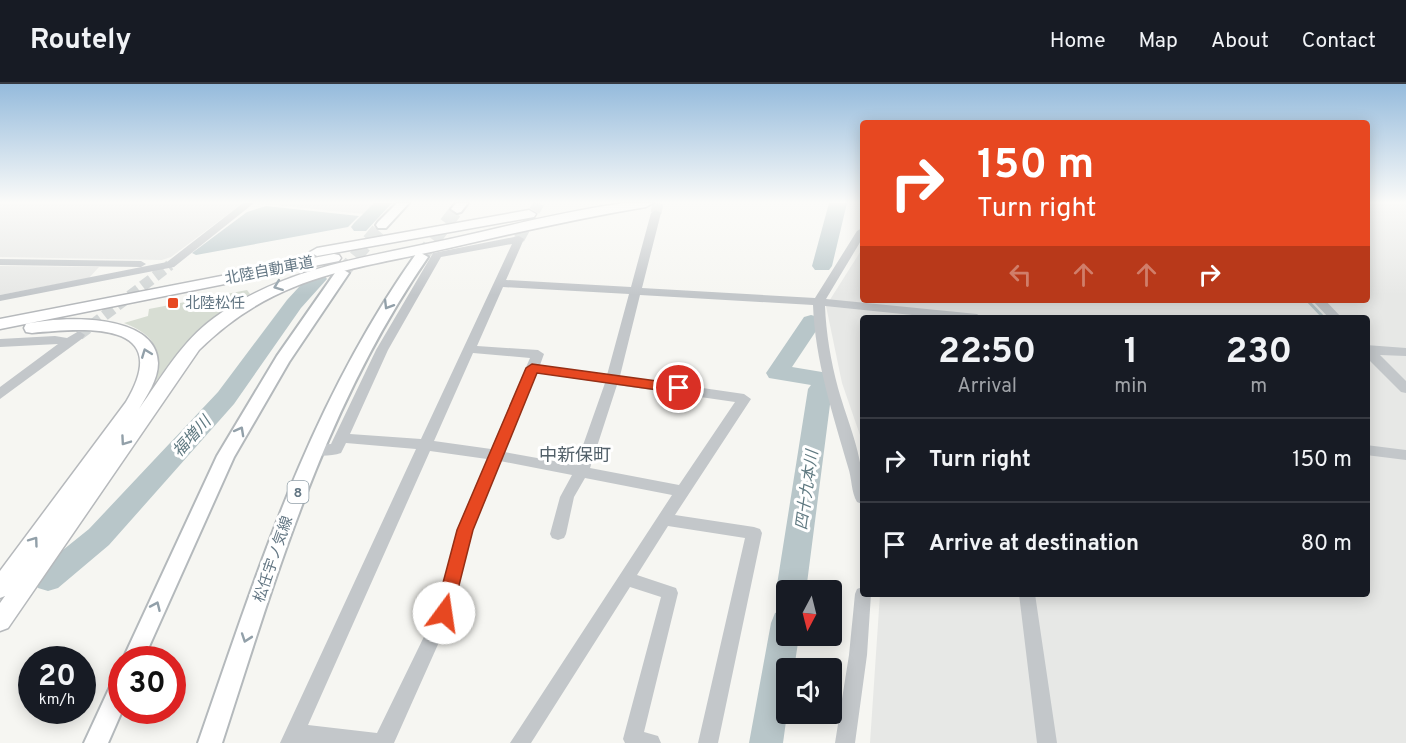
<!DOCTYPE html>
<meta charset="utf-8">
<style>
:root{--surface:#171b24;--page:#242831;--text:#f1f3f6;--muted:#9ea1a6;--line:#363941}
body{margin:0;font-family:Overpass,"Noto Sans JP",sans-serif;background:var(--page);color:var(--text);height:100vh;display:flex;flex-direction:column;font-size:22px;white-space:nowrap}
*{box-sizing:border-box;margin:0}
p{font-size:20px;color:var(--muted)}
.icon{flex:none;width:33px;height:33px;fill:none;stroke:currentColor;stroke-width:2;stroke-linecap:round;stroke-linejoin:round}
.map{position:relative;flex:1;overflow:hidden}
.panel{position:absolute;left:860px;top:231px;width:510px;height:282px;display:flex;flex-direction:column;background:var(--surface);border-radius:6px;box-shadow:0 3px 15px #0003}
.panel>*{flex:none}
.hud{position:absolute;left:860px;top:36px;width:510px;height:183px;border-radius:6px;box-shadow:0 3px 15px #0003;background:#e74821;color:#fff;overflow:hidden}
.needle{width:39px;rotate:187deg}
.buttons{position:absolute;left:776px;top:496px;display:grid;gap:12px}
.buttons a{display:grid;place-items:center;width:66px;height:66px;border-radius:6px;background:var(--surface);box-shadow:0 3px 15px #0003;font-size:30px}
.speed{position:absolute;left:18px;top:562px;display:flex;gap:12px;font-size:30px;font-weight:700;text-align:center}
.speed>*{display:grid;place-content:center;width:78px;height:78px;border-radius:50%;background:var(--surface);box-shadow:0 3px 15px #0003;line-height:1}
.speed small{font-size:15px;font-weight:400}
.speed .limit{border:9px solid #d22;background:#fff;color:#111}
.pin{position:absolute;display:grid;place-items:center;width:51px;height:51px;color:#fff;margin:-26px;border:3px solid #fff;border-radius:50%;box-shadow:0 2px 6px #0007}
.me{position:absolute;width:66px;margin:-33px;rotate:14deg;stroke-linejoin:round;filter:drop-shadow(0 0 4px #0008)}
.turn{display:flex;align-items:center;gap:21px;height:126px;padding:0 18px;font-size:27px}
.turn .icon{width:78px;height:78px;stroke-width:2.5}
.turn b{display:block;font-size:42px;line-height:51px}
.lanes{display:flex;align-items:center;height:57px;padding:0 18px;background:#0003;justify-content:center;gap:30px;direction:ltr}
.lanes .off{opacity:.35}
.eta{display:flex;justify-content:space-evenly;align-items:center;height:102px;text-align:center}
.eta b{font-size:36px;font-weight:700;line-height:42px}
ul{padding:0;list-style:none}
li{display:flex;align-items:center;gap:18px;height:84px;padding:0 18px;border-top:2px solid var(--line)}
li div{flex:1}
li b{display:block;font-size:22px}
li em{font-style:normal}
header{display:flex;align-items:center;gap:36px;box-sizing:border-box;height:84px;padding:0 30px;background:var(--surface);border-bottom:2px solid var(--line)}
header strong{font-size:28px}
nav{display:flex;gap:33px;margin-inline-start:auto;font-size:21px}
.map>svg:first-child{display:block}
.built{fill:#e7e8e6}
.green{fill:#d7ddd3}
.water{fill:#b8c6c9}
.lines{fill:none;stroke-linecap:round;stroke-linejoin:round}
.stream{stroke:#b8c6c9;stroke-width:3}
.river{fill:#b8c6c9;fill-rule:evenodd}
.minor-tunnel{stroke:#d2d6d6;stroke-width:11;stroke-dasharray:11 5;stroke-linecap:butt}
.major-tunnel{stroke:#d2d6d6;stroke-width:14;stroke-dasharray:14 7;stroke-linecap:butt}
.major-casing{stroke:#b4b9bc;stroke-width:4}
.highway-casing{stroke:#b6b9bc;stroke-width:3}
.minor{fill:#c3c7ca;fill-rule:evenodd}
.major{fill:#fff;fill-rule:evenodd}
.highway{fill:#fff;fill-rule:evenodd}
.oneway{stroke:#92a0a9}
.route{fill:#e74821;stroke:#962f15;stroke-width:1.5}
.poi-dot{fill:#e74821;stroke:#fff;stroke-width:2}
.labels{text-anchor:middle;stroke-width:6;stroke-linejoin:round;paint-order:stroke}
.shield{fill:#fff;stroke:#92a0a9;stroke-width:1.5}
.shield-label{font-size:14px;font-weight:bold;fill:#647784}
.street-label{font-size:15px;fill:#647784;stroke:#fff}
.poi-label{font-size:15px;fill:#647784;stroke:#fff;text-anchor:start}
.water-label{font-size:16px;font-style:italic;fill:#5f7981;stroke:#fff}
.quarter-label{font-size:18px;fill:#526069;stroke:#fff}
</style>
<header>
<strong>Routely</strong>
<nav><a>Home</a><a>Map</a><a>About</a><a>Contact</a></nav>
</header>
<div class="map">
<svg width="1406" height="659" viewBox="0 0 1406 659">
<rect width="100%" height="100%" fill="#f6f6f2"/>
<!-- built -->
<path class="built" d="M 0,119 L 243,119 L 171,173 L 162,176 L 0,173 Z
M 254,119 L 375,119 L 364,130 Z
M 1367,119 L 1406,119 L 1406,659 L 870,659 L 880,510 L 1366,510 L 1366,234 L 862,234 L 862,357 L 842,299 L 826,222 L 862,165 L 862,216 L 1366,216 Z
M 0,182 L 99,183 L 89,194 L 0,211 Z"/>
<!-- green -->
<path class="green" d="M 247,206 L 250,210 C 209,232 182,264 154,300 C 161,267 158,252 124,239 L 148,232 L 149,225 Z"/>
<!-- water -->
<path class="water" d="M 266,122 L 359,132 L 348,143 L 196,171 L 192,169 L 247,128 Z"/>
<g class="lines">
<!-- stream -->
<path class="stream" d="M 1307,216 L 1324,234"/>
<!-- river -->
<path class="river" d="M 374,119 L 392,119 L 366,147 L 354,147 L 351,143 L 354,139 Z
M 829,119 L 847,119 L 832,182 L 829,186 L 815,186 L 812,182 Z
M 317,189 L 324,191 L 327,195 L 301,224 L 234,320 L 109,461 L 58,504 L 48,507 L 38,504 L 33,495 L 38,486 L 89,445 L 218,308 L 287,216 L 310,191 Z
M 811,231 L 818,233 L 822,238 L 792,283 L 828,289 L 831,294 L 828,299 L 832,305 L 806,507 L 786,507 L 786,518 L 781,516 L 776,507 L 808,305 L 811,301 L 769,294 L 766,289 L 804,233 Z
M 786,525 L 786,552 L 799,552 L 794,585 L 786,585 L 787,630 L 783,659 L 749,659 L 771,539 L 775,529 Z"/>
<!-- minor-tunnel -->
<path class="minor-tunnel" d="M 656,129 L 658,119
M 519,155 L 539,119
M 79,251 L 170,181"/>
<!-- major-tunnel -->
<path class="major-tunnel" d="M 421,173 L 457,125
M 342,189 L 382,141"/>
<!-- major casing -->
<g class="major-casing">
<path id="major" d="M 397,119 L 409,119 L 386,144 L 378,144 L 376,141 L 378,138 Z
M 456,119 L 468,119 L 461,128 L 457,129 L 451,125 Z
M 421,169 L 428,173 C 325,322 277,489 222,659 L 198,659 C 258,486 309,321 416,170 Z
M 342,185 L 349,189 L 289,278 L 234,373 L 143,576 L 122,577 L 217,372 L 277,272 L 337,186 Z
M 122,591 L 122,627 L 108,659 L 84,659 L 114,594 Z"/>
</g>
<!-- highway casing -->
<g class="highway-casing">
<path id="highway" d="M 624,119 L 653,119 L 646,123 C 580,134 514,149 449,164 C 350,186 275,191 199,266 L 8,544 L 0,547 L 0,519 L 5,512 L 0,514 L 0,487 L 126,318 C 175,236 85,244 32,249 L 26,248 L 24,244 L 26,240 C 60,232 157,228 158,279 C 158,296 147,311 139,325 C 161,294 182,257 214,234 C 283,183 369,173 450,155 C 508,142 566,127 624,119 Z
M 529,126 L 536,130 L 534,133 L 317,172 L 310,168 L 317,164 Z
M 334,170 L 339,171 L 341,174 L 339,177 L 0,245 L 0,235 Z"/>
</g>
<!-- minor -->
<path class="minor" d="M 243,119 L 254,119 L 174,183 L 0,217 L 0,211 L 167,178 Z
M 656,126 L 661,129 L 642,204 L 815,214 L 857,147 L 862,144 L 862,155 L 826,215 L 977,230 L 983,234 L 941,234 L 825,222 C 826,249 831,278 838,304 C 849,343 867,379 862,420 L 857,418 C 851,408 852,394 848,383 C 833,330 815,277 813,221 L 640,211 L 620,292 L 744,310 L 751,315 L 675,431 L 754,443 L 760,445 L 762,449 L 718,659 L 698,659 L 745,454 L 668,442 L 637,491 L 676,504 L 678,509 L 644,648 L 658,652 L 661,659 L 625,659 L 623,655 L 661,513 L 630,503 L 531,659 L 510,659 L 672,411 L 585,394 L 574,413 L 566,450 L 564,454 L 558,456 L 552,454 L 550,450 L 560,413 L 572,391 L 500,377 L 473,445 L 452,529 L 394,659 L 280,659 L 416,365 L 346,359 L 341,369 C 332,372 318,373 309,370 L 307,366 L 309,362 L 331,360 L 376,266 L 433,169 L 519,152 L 524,155 L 506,196 L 631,203 L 651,129 ZM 512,160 L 421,355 L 350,350 L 388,266 L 441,173 ZM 503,203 L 629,210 L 607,291 L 540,281 L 544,270 L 538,266 L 477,262 ZM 473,269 L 530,274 L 491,365 L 434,357 ZM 537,289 L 605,299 L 576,381 L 504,368 ZM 617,301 L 735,318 L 679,401 L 590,384 ZM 430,367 L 487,375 L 457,445 L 436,528 L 377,649 L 308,641 Z
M 0,175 L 141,177 L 146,180 L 141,183 L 0,181 Z
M 1312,216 L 1325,216 L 1342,234 L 1329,234 Z
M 79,247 L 85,251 L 83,254 L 0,315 L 0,303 L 58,260 L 0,263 L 0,255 L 55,252 L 67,254 Z
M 1366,261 L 1406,264 L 1406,272 L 1380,271 L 1406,297 L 1406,309 L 1401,308 L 1366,273 Z
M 1366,361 L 1406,366 L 1406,376 L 1366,371 Z
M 862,503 L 862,510 L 871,510 L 867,571 L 855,659 L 835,659 L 849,571 L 855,510 L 857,505 Z
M 1019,510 L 1035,510 L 1057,659 L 1037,659 Z"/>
<!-- major -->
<use href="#major" class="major"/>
<!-- highway -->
<use href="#highway" class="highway"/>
</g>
<!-- one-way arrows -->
<defs><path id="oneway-chevron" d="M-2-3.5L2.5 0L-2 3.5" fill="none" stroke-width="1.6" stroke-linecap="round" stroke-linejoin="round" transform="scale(1.5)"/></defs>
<g class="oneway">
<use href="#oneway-chevron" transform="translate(278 202) rotate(159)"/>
<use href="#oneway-chevron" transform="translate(388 221) rotate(121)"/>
<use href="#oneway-chevron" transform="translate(146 269) rotate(-111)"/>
<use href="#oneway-chevron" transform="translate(240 347) rotate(-61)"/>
<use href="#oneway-chevron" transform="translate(125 357) rotate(125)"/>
<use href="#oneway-chevron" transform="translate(34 457) rotate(-54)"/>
<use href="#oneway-chevron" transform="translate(156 522) rotate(-66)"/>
<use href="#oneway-chevron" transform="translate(246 554) rotate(109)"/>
</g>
<!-- sky -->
<linearGradient id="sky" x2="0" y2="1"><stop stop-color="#95bbdc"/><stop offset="0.56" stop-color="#fbfbf9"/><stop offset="1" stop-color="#fbfbf9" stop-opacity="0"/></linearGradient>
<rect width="1406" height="211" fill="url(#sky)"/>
<!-- route -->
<path class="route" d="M 532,280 L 679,300 L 685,304 L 679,309 L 537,289 L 473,446 L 452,529 L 450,534 L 444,536 L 438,534 L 435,529 L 457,446 L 526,284 Z"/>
<!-- markers -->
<rect class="poi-dot" x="167" y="213" width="12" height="12" rx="3"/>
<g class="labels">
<!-- shield labels -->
<rect class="shield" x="287.5" y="397" width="21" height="22" rx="4.5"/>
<g class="shield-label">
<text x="298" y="413">8</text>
</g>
<!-- street labels -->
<g class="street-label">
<text transform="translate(269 186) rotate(-11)" y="5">北陸自動車道</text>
<text transform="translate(273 475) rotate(-71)" y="5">松任宇ノ気線</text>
</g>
<!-- poi labels -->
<g class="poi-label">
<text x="185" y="224">北陸松任</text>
</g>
<!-- water labels -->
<g class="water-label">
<text transform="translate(191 352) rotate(-48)" y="6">福増川</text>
<text transform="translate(806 406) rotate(-82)" y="6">四十九本川</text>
</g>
<!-- quarter labels -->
<g class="quarter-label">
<text x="575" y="377">中新保町</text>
</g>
</g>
</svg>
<div class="buttons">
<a><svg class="needle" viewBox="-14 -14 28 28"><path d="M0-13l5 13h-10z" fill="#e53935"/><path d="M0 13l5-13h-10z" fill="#9ea1a6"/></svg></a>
<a><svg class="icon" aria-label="sound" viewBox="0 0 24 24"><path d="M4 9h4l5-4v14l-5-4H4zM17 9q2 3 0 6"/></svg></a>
</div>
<div class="speed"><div>20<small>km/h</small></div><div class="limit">30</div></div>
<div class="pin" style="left:679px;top:304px;background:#d93025"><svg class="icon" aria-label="arrive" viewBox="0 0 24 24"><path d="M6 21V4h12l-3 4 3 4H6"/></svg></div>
<svg class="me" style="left:444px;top:529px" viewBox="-20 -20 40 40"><circle r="19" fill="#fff"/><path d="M0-13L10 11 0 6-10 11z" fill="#e74821"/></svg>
<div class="hud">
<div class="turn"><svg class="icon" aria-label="right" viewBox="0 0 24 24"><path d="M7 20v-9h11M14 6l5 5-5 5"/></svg><div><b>150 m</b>Turn right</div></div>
<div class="lanes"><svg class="icon off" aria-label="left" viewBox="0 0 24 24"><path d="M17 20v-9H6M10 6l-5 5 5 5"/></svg><svg class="icon off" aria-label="ahead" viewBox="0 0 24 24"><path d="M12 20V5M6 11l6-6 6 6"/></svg><svg class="icon off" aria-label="ahead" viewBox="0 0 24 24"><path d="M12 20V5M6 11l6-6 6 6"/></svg><svg class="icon" aria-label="right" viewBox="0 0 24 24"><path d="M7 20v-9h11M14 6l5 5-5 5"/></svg></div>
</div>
<section class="panel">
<div class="eta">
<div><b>22:50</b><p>Arrival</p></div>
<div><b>1</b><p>min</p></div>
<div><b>230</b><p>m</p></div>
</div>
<ul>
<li><svg class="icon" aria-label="right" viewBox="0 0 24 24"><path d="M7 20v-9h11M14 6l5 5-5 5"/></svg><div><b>Turn right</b></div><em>150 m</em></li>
<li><svg class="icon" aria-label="arrive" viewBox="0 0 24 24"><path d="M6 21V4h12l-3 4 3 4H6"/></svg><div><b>Arrive at destination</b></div><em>80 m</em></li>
</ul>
</section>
</div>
